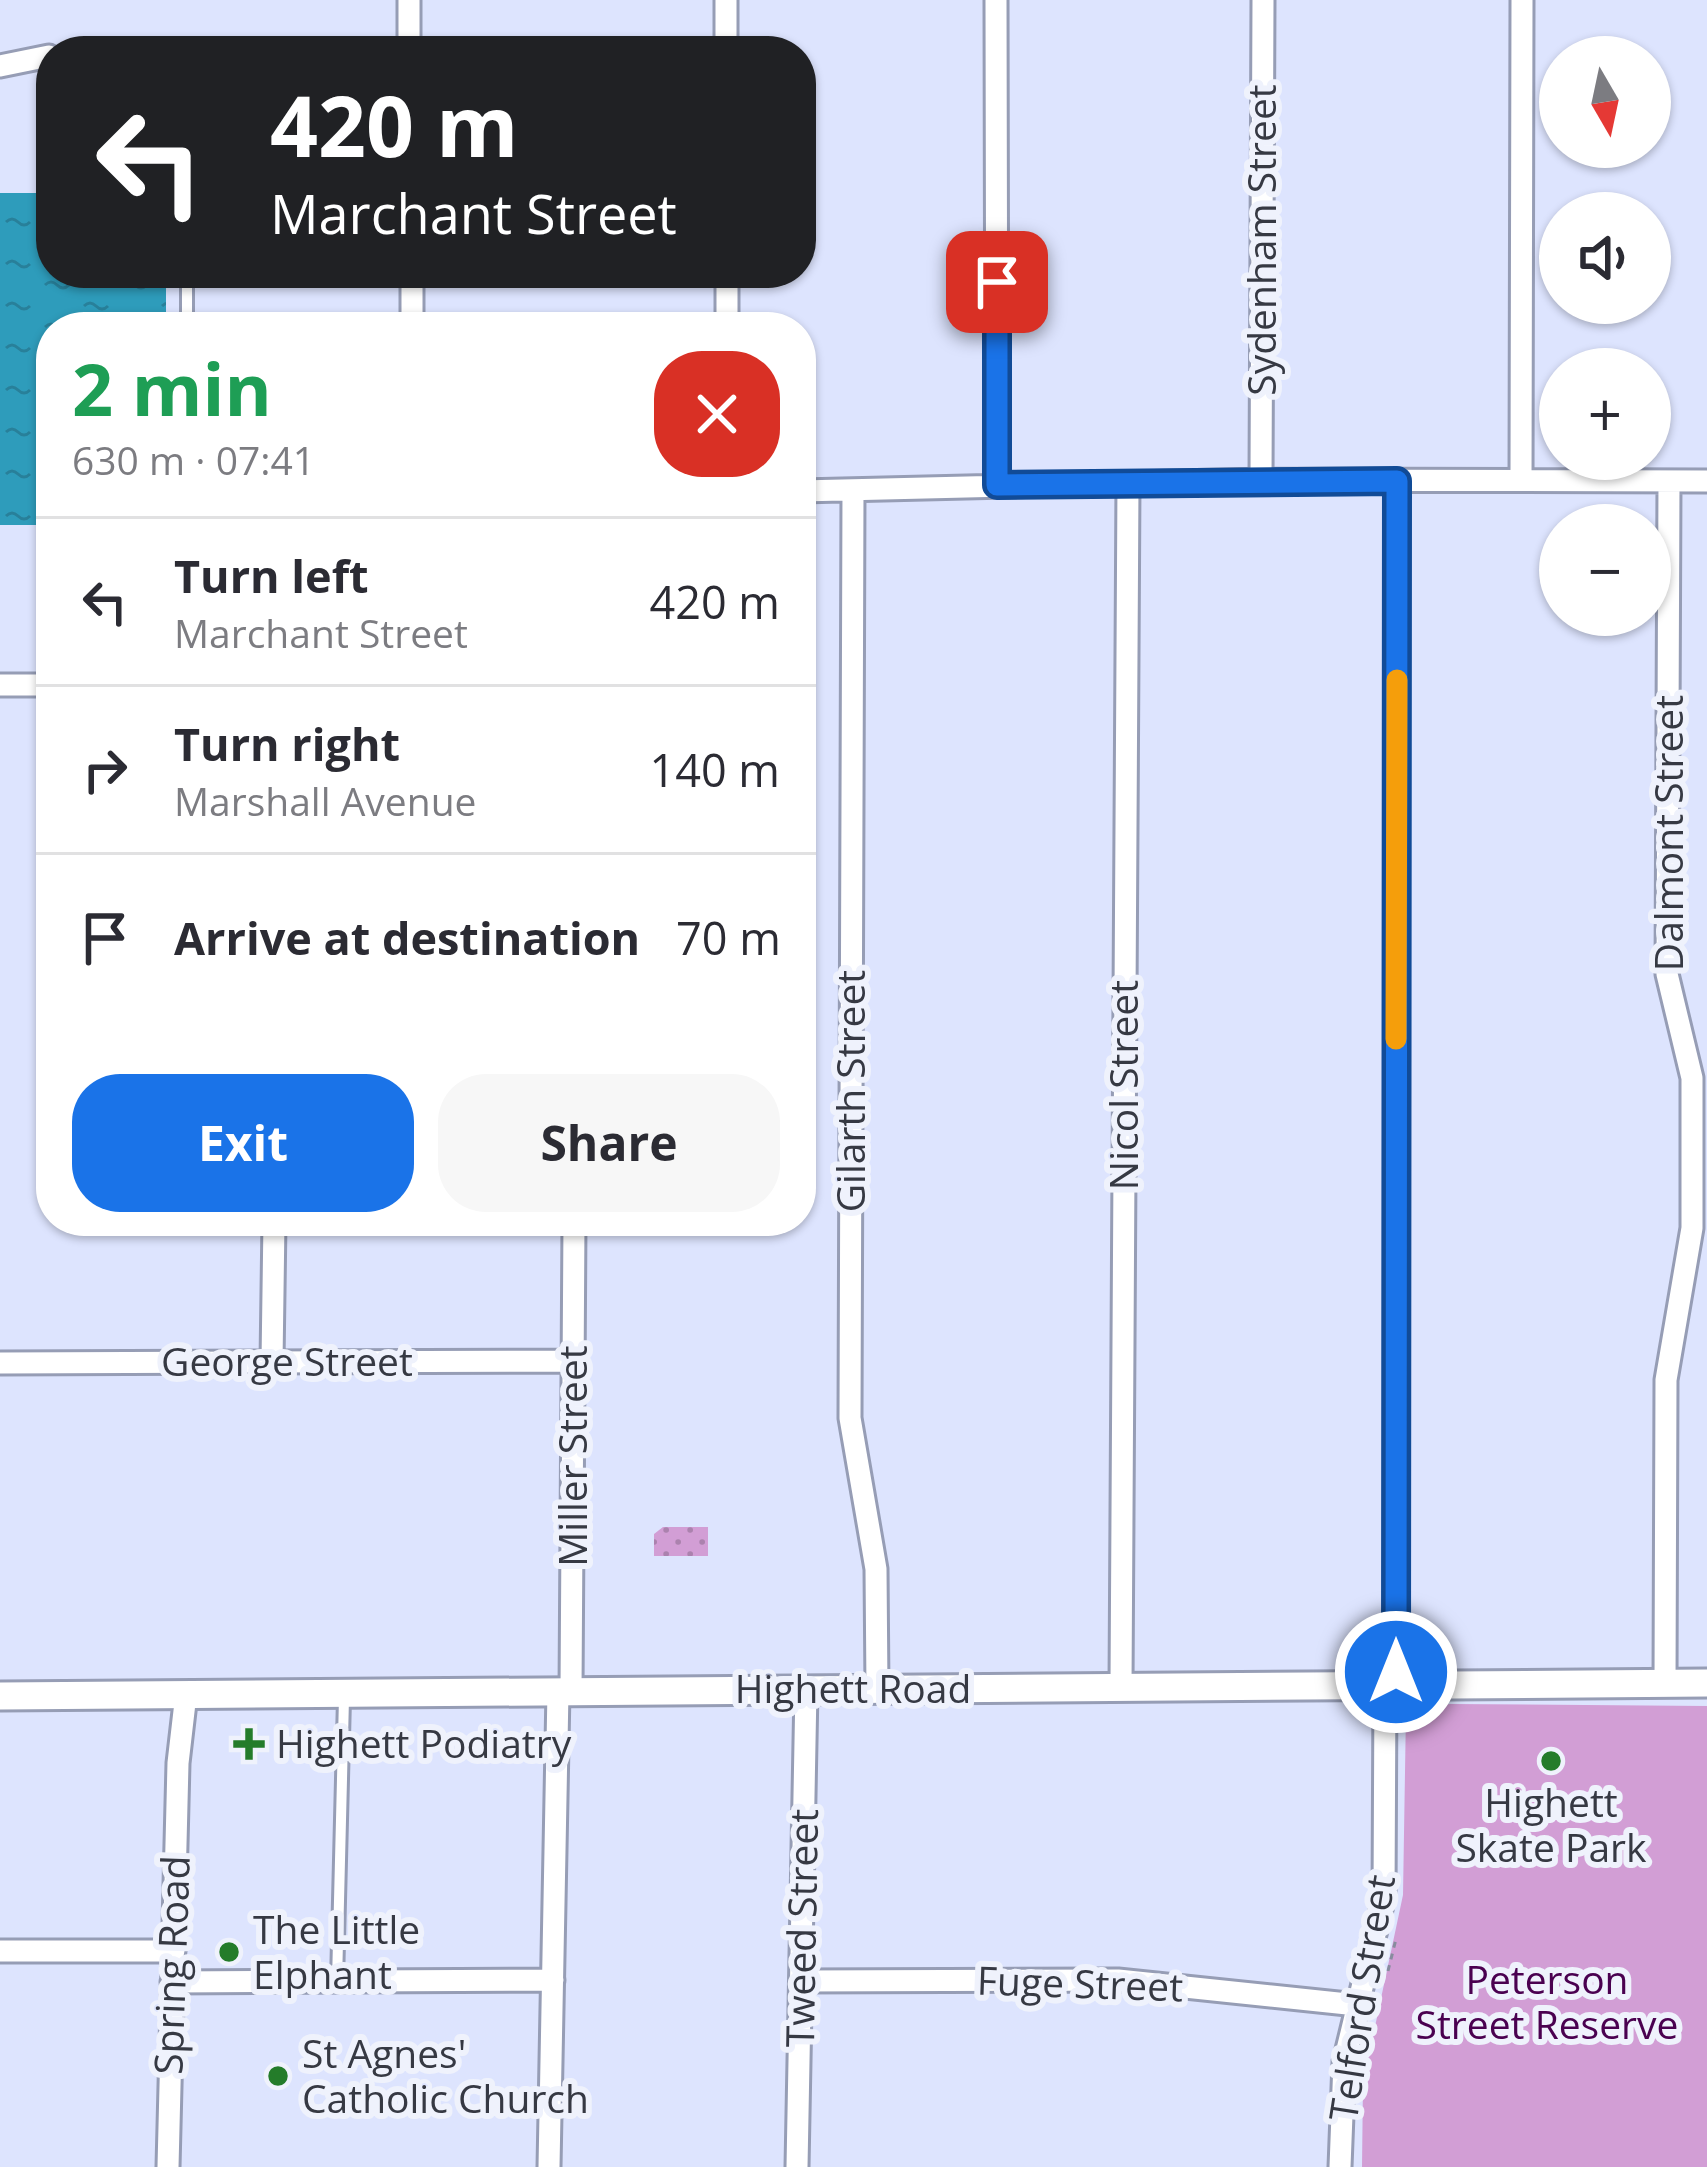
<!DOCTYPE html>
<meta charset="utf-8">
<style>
:root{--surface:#fff;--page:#f7f7f7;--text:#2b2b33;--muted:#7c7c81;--line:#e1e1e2;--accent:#1a73e8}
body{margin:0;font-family:"Open Sans",sans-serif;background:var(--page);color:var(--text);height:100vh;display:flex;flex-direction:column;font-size:45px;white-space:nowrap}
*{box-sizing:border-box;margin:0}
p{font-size:39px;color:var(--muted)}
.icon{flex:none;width:66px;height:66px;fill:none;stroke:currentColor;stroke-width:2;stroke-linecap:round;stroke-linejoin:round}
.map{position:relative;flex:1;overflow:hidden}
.drawer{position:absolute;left:36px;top:312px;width:780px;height:924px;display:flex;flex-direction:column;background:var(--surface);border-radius:48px;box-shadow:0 3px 9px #0004}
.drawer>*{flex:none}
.guide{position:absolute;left:36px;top:36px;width:780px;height:252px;border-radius:48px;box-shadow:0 3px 9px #0004;background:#202124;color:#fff;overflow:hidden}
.needle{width:78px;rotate:171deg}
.fabs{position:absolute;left:1539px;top:36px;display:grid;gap:24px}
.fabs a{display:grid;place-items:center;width:132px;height:132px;border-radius:50%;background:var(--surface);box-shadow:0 3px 9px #0004;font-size:60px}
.pin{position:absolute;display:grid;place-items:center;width:102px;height:102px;color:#fff;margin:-51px;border-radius:24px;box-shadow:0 6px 18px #0006}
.me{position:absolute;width:132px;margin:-66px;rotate:0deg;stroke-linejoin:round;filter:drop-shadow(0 0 9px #0008)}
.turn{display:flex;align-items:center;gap:42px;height:252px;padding:0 36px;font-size:54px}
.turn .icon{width:156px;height:156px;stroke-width:2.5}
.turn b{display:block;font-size:84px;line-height:102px}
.round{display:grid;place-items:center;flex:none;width:126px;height:126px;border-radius:48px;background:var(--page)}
.head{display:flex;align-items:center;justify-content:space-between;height:204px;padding:0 36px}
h1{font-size:72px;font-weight:700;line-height:90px;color:#1e9e55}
.button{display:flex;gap:24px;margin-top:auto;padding:24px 36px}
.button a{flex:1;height:138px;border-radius:48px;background:var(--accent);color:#fff;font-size:48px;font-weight:700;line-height:138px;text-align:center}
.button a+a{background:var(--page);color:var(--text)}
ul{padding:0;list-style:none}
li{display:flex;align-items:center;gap:36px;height:168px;padding:0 36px;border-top:3px solid var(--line)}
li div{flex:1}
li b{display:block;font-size:45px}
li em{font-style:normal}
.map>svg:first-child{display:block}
.grass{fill:url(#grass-dots)}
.park{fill:#d29ed5}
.water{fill:url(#water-ripples)}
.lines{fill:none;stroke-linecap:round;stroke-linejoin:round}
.service-casing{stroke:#969db5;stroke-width:16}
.minor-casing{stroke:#969db5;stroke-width:27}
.tertiary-casing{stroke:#969db5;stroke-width:33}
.path{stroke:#878c9e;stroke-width:3;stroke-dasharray:6 6;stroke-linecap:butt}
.service{stroke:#fff;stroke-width:10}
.minor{stroke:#fff;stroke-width:21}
.tertiary{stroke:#fff;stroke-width:27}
.route-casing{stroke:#114b97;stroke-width:30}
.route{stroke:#1a73e8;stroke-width:21}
.slow{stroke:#f59e0b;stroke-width:21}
.poi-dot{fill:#247c2a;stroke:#eff2fc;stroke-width:4.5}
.labels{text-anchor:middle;stroke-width:12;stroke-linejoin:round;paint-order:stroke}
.street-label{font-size:39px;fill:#363943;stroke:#eff2fc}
.poi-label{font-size:39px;fill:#363943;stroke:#eff2fc;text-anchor:start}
.park-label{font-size:39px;fill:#4a0150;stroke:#eff2fc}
</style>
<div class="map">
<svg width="1707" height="2167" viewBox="0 0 1707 2167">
<defs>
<pattern id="grass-dots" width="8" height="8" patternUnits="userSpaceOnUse" patternTransform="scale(3)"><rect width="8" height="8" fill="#d29ed5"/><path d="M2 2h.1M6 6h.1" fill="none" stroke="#ab82ae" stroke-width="1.8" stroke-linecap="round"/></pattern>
<pattern id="water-ripples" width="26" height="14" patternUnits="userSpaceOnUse" patternTransform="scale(3)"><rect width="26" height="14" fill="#2e9cbb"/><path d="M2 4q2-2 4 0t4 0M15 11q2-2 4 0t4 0" fill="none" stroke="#28809a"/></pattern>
</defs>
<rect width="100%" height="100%" fill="#dde4fe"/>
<!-- grass -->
<path class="grass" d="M 663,1527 L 708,1527 L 708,1556 L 654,1556 L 654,1534 Z"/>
<!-- park -->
<path class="park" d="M 1450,1704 L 1707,1706 L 1707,2167 L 1362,2167 L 1363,2083 L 1403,1895 L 1406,1711 Z"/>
<!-- water -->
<path class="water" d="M 0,193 L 51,193 L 51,273 L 166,273 L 166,327 L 51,327 L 51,525 L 0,525 Z"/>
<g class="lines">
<!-- service casing -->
<g class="service-casing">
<path id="service" d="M 187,327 L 187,273
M 337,1982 L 344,1698"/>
</g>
<!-- minor casing -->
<g class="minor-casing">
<path id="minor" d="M 409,0 L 409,51
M 726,0 L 726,51
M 996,0 L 997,486
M 0,66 L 49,56
M 412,273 L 412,327
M 727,273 L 727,327
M 1261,480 L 1263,0
M 1521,480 L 1522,0
M 853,490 L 850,1418 L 876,1569 L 877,1689
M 801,491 L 1261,480 L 1707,481
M 0,685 L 51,685
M 272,1362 L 274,1221
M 0,1363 L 573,1361
M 1665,1684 L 1666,1380 L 1692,1228 L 1692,1078 L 1667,974 L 1669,481
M 1396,1685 L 1397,481
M 1121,1686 L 1128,483
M 571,1691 L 574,1221
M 0,1951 L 174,1951
M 802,1981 L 1118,1980 L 1357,2005
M 172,1982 L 553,1980
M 168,2167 L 178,1763 L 186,1694
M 549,2167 L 558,1691
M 797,2167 L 806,1689
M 1340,2167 L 1344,2062 L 1384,1897 L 1385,1685"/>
</g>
<!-- tertiary casing -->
<g class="tertiary-casing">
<path id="tertiary" d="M 0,1696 L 1707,1683"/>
</g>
<!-- path -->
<path class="path" d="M 1388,1971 L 1396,1939"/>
<!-- service -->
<use href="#service" class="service"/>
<!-- minor -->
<use href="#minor" class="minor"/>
<!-- tertiary -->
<use href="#tertiary" class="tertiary"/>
</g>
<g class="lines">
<!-- route casing -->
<g class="route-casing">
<path id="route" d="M 997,282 L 997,485 L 1397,481 L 1396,1672"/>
</g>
<!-- route -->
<use href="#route" class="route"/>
<!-- slow -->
<path class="slow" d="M 1396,1039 L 1397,680"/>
</g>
<!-- markers -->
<g class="poi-dot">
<path d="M243 1726h12v12h12v12h-12v12h-12v-12h-12v-12h12z"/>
<circle cx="1551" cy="1761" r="12"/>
<circle cx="229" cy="1952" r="12"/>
<circle cx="278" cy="2076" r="12"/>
</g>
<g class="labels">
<!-- street labels -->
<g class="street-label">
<text transform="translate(1262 240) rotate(-90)" y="14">Sydenham Street</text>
<text transform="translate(1669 833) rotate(-90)" y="14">Dalmont Street</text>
<text transform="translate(1124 1085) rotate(-90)" y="14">Nicol Street</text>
<text transform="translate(851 1091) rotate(-90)" y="14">Gilarth Street</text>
<text x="287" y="1376">George Street</text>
<text transform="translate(573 1456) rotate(-90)" y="14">Miller Street</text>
<text x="853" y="1703">Highett Road</text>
<text transform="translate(802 1928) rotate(-89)" y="14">Tweed Street</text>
<text transform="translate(172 1965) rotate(-88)" y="14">Spring Road</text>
<text transform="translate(1080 1984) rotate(2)" y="14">Fuge Street</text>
<text transform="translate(1362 1998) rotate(-81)" y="14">Telford Street</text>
</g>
<!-- poi labels -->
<g class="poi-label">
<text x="276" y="1758">Highett Podiatry</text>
<text x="1551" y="1817" text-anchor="middle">Highett<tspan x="1551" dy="45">Skate Park</tspan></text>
<text x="253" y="1944">The Little<tspan x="253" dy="45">Elphant</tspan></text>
<text x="302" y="2068">St Agnes'<tspan x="302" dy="45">Catholic Church</tspan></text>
</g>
<!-- park labels -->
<g class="park-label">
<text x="1547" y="1994">Peterson<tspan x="1547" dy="45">Street Reserve</tspan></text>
</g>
</g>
</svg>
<div class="fabs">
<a><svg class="needle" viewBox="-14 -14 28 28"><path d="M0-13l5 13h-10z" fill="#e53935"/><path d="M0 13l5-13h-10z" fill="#7c7c81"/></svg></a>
<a><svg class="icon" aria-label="sound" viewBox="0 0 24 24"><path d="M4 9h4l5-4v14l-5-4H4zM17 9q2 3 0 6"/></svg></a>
<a>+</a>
<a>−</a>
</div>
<div class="pin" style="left:997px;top:282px;background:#d93025"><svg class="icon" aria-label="arrive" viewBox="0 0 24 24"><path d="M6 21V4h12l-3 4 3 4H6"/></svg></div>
<svg class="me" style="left:1396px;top:1672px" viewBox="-20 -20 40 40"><circle r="17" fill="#1a73e8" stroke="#fff" stroke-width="3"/><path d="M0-11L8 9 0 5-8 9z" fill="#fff"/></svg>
<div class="guide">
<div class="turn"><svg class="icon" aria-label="left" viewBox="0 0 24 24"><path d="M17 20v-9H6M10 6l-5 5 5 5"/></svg><div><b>420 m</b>Marchant Street</div></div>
</div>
<section class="drawer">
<div class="head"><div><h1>2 min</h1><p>630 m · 07:41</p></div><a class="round" style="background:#d93025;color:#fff"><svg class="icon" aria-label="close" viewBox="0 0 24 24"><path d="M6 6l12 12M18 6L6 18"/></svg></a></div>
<ul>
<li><svg class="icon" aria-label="left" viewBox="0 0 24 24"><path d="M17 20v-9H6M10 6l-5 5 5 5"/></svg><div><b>Turn left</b><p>Marchant Street</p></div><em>420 m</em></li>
<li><svg class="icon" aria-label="right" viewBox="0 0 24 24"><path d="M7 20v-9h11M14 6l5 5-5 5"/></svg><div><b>Turn right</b><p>Marshall Avenue</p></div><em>140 m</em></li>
<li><svg class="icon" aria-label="arrive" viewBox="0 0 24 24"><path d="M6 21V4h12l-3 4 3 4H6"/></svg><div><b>Arrive at destination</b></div><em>70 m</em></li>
</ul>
<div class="button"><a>Exit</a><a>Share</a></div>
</section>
</div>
